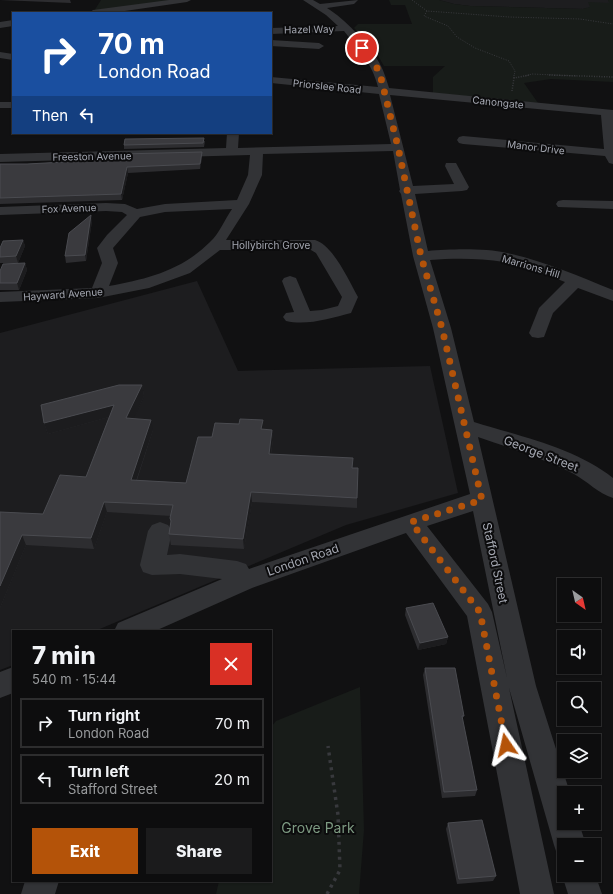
<!DOCTYPE html>
<meta charset="utf-8">
<style>
:root{--surface:#0d0d0e;--page:#1b1b1c;--text:#f1f3f6;--muted:#9a9c9e;--line:#2d2d2e;--accent:#b45309}
body{margin:0;font-family:Inter,sans-serif;background:var(--page);color:var(--text);height:100vh;display:flex;flex-direction:column;font-size:15px;white-space:nowrap}
*{box-sizing:border-box;margin:0}
p{font-size:13px;color:var(--muted)}
.icon{flex:none;width:22px;height:22px;fill:none;stroke:currentColor;stroke-width:2;stroke-linecap:round;stroke-linejoin:round}
.map{position:relative;flex:1;overflow:hidden}
.drawer{position:absolute;left:12px;top:630px;width:260px;height:252px;display:flex;flex-direction:column;background:var(--surface);border-radius:0px;box-shadow:0 1px 3px #0004,0 0 0 1px var(--line)}
.drawer>*{flex:none}
.top-card{position:absolute;left:12px;top:12px;width:260px;height:122px;border-radius:0px;box-shadow:0 1px 3px #0004,0 0 0 1px var(--line);background:#1a4fa0;color:#fff;overflow:hidden}
.needle{width:26px;rotate:146deg}
.buttons{position:absolute;left:557px;top:578px;display:grid;gap:8px}
.buttons a{display:grid;place-items:center;width:44px;height:44px;border-radius:0px;background:var(--surface);box-shadow:0 1px 3px #0004,0 0 0 1px var(--line);font-size:20px}
.pin{position:absolute;display:grid;place-items:center;width:34px;height:34px;color:#fff;margin:-17px;border:2px solid #fff;border-radius:50%;box-shadow:0 1px 4px #0007}
.me{position:absolute;width:44px;margin:-22px;rotate:349deg;stroke-linejoin:round;filter:drop-shadow(0 0 3px #0008)}
.turn{display:flex;align-items:center;gap:14px;height:84px;padding:0 20px;font-size:18px}
.turn .icon{width:52px;height:52px;stroke-width:2.5}
.turn b{display:block;font-size:28px;line-height:34px}
.then{display:flex;align-items:center;height:38px;padding:0 20px;background:#0003;gap:8px;font-size:15px}
.round{display:grid;place-items:center;flex:none;width:42px;height:42px;border-radius:0px;background:var(--page)}
.summary{display:flex;align-items:center;justify-content:space-between;height:68px;padding:0 20px}
h1{font-size:24px;font-weight:800;line-height:30px}
.cta{display:flex;gap:8px;margin-top:auto;padding:8px 20px}
.cta a{flex:1;height:46px;border-radius:0px;background:var(--accent);color:#fff;font-size:16px;font-weight:800;line-height:46px;text-align:center}
.cta a+a{background:var(--page);color:var(--text)}
ul{padding:0;list-style:none}
li{display:flex;align-items:center;gap:12px;height:50px;margin:0 8px 6px;padding:0 12px;border:2px solid var(--line);border-radius:0px}
li div{flex:1}
li b{display:block;font-size:15px}
li em{font-style:normal}
.map>svg:first-child{display:block}
.built{fill:#1d1d1f}
.green{fill:#181c19}
.lines{fill:none;stroke-linecap:round;stroke-linejoin:round}
.path-far2{stroke:#38393d;stroke-width:1;stroke-dasharray:1 1.5;stroke-linecap:butt}
.path-far1{stroke:#38393d;stroke-width:1.5;stroke-dasharray:1 1.5;stroke-linecap:butt}
.path{stroke:#38393d;stroke-width:3.5;stroke-dasharray:3 4.5;stroke-linecap:butt}
.minor{fill:#323336;fill-rule:evenodd}
.wall{fill:#2d2d30}
.shaded-wall{fill:#1c1c1e}
.building{fill:#3a3a3e;stroke:#4a4b50}
.route{stroke:#b45309;stroke-width:7;stroke-dasharray:0 12.6}
.labels{text-anchor:middle;stroke-width:4;stroke-linejoin:round;paint-order:stroke}
.far-street-label{font-size:10px;fill:#a4a7b1;stroke:#0c0c0d}
.street-label{font-size:12px;fill:#a4a7b1;stroke:#0c0c0d}
.near-park-label{font-size:14px;fill:#7d9a82;stroke:#0c0c0d}
</style>
<div class="map">
<svg width="613" height="894" viewBox="0 0 613 894">
<rect width="100%" height="100%" fill="#111112"/>
<!-- built -->
<path class="built" d="M 439,0 L 608,0 L 610,3 L 583,9 L 470,6 L 454,4 Z
M 197,281 L 238,371 L 430,366 L 458,493 L 346,525 L 95,631 L 13,631 L 13,665 L 0,670 L 0,333 Z"/>
<!-- green -->
<path class="green" d="M 101,0 L 175,0 L 94,11 Z
M 389,0 L 439,0 L 454,4 L 470,6 L 583,9 L 590,7 L 588,2 L 609,3 L 608,0 L 613,0 L 613,82 L 551,79 L 524,83 L 538,103 L 433,93 L 433,77 L 445,66 L 384,66 L 374,49 L 354,28 L 358,24 L 412,24 L 405,5 L 391,5 Z
M 360,687 L 364,830 L 359,894 L 216,894 L 219,881 L 271,881 L 271,727 L 276,721 Z"/>
<g class="lines">
<!-- path-far2 -->
<path class="path-far2" d="M 412,0 L 427,11 L 509,17 L 580,19 L 613,24
M 427,11 L 424,16 L 448,26 L 457,37 L 475,48 L 509,61 L 515,71 L 514,76
M 525,76 L 532,74 L 576,76"/>
<!-- path-far1 -->
<path class="path-far1" d="M 549,75 L 613,77
M 514,78 L 514,75
M 512,91 L 514,78 L 529,75"/>
<!-- path -->
<path class="path" d="M 327,894 L 340,870 L 338,815 L 328,746"/>
<!-- minor -->
<path class="minor" d="M 169,0 L 191,0 L 187,2 L 111,13 L 89,13 L 93,10 Z
M 303,0 L 313,0 L 320,4 L 358,0 L 354,4 L 327,8 C 345,19 366,42 377,59 C 383,68 386,78 389,88 L 613,110 L 613,164 L 609,163 L 605,156 L 463,144 L 459,143 L 457,140 L 459,137 L 463,136 L 604,149 L 601,115 L 390,95 L 413,186 L 454,184 L 445,166 L 446,163 L 456,163 L 469,187 L 467,190 L 462,191 L 415,194 L 428,251 C 450,249 485,248 507,253 C 544,261 578,276 613,290 L 613,301 L 578,288 L 553,313 L 544,337 L 538,338 L 532,337 L 529,333 L 539,308 L 565,282 C 545,274 524,265 504,262 C 480,258 454,258 430,260 L 451,328 L 474,422 C 519,436 576,448 613,478 L 613,498 C 599,494 587,481 574,474 C 543,458 510,448 478,437 L 536,686 L 570,793 L 564,793 L 564,823 L 579,823 L 586,845 L 564,845 L 564,859 L 558,857 L 554,845 L 509,688 L 554,894 L 520,894 L 467,616 L 406,533 L 252,588 L 155,631 L 114,631 L 118,623 L 222,579 L 180,574 L 152,575 L 143,572 L 140,565 L 148,531 L 152,525 L 160,522 L 168,525 L 172,531 L 167,555 L 180,554 L 237,561 L 246,564 L 249,569 L 470,494 L 433,328 L 413,256 L 401,194 L 399,191 L 400,190 L 393,151 L 263,154 L 262,175 L 249,204 L 226,240 L 315,240 C 333,245 349,281 358,297 L 351,313 C 331,318 307,326 286,321 L 283,317 L 286,313 L 294,312 L 282,281 L 284,278 L 290,276 L 296,278 L 310,311 L 322,310 L 338,306 L 342,297 L 316,253 L 311,250 L 220,250 L 190,273 L 149,288 L 98,298 L 0,302 L 0,292 L 92,288 L 102,263 L 97,248 L 107,235 L 127,215 L 122,212 L 106,211 L 0,215 L 0,207 L 106,203 L 125,204 L 137,209 L 165,204 L 237,200 L 248,175 L 250,155 L 0,162 L 0,154 L 226,148 L 227,133 L 239,133 L 238,148 L 391,144 L 379,94 L 271,83 L 271,77 L 378,87 C 372,63 359,50 344,31 L 271,34 L 271,28 L 338,26 L 326,15 ZM 232,209 C 225,219 219,234 210,242 C 181,271 147,279 109,286 L 118,263 L 113,248 L 140,217 L 165,212 ZM 473,511 L 507,678 L 492,612 L 488,604 L 427,526 Z
M 13,20 L 13,26 L 0,28 L 0,22 Z
M 271,40 L 319,43 L 324,46 L 319,49 L 271,46 Z
M 0,52 L 13,54 L 13,60 L 0,58 Z
M 0,102 L 13,102 L 13,108 L 0,108 Z
M 563,200 L 613,201 L 613,209 L 558,207 L 556,204 L 558,201 Z
M 13,667 L 13,693 L 0,698 L 0,672 Z
M 564,871 L 564,875 L 594,875 L 594,871 L 602,894 L 568,894 L 562,875 Z
M 25,881 L 59,881 L 55,894 L 21,894 Z"/>
</g>
<!-- wall -->
<path class="wall" d="M 0,0 L 70,0 L 71,3 Z
M 205,141 L 204,147 L 124,149 L 124,145 Z
M 202,152 L 202,158 L 200,169 L 128,173 L 122,200 L 0,204 L 0,164 L 27,164 L 120,159 Z
M 92,221 L 86,261 L 66,263 L 65,256 Z
M 23,240 L 25,246 L 18,263 L 0,263 L 0,248 Z
M 25,263 L 27,270 L 19,290 L 0,290 L 0,271 Z
M 142,385 L 144,396 L 133,419 L 153,430 L 137,480 L 186,483 L 212,437 L 263,430 L 272,430 L 273,440 L 271,454 L 352,468 L 357,498 L 357,508 L 252,502 L 244,549 L 171,545 L 169,534 L 171,523 L 170,518 L 171,516 L 107,512 L 94,549 L 26,545 L 0,608 L 0,512 L 43,514 L 86,477 L 109,417 L 48,434 L 44,423 Z
M 406,608 L 448,637 L 446,644 L 418,650 L 405,615 Z
M 425,668 L 464,716 L 462,719 L 477,790 L 475,796 L 442,798 L 423,675 Z
M 448,823 L 496,876 L 493,881 L 457,884 L 446,829 Z"/>
<!-- shaded-wall -->
<path class="shaded-wall" d="M 202,152 L 202,158 L 200,169 L 200,164 Z
M 127,167 L 128,173 L 122,200 L 121,194 Z
M 91,215 L 92,221 L 86,261 L 85,255 Z
M 23,240 L 25,246 L 18,263 L 16,256 Z
M 25,263 L 27,270 L 19,290 L 17,283 Z
M 142,385 L 144,396 L 129,429 L 126,418 Z
M 114,405 L 116,415 L 48,434 L 44,423 Z
M 151,420 L 153,430 L 133,490 L 131,480 Z
M 263,420 L 263,430 L 261,429 Z
M 272,430 L 273,440 L 269,464 L 269,454 Z
M 251,492 L 252,502 L 244,549 L 243,539 Z
M 104,502 L 107,512 L 94,549 L 91,538 Z
M 22,535 L 26,545 L 0,608 L 0,586 Z
M 448,637 L 446,644 L 418,650 L 420,643 Z"/>
<!-- building -->
<path class="building" d="M 204,138 L 203,143 L 124,145 L 125,139 Z
M 202,152 L 200,164 L 127,167 L 121,194 L 0,198 L 0,164 L 27,164 L 120,159 L 121,154 Z
M 91,215 L 85,255 L 65,256 L 69,233 Z
M 23,240 L 16,256 L 0,257 L 0,248 L 3,241 Z
M 25,263 L 17,283 L 0,283 L 0,271 L 3,264 Z
M 119,385 L 142,385 L 126,418 L 151,420 L 131,480 L 186,483 L 198,437 L 212,437 L 215,423 L 239,424 L 240,419 L 263,420 L 261,429 L 272,430 L 269,454 L 353,458 L 352,468 L 358,468 L 357,498 L 251,492 L 243,539 L 169,534 L 171,521 L 170,518 L 173,505 L 104,502 L 91,538 L 22,535 L 0,586 L 0,512 L 43,514 L 60,475 L 86,477 L 114,405 L 44,423 L 41,405 Z
M 433,603 L 448,637 L 420,643 L 406,608 Z
M 425,668 L 455,668 L 464,716 L 462,716 L 477,790 L 444,792 Z
M 482,820 L 496,876 L 459,879 L 448,823 Z"/>
<g class="lines">
<!-- route -->
<path class="route" d="M 362,48 L 373,60 L 380,74 L 398,147 L 421,256 L 442,328 L 482,500 L 411,522 L 480,612 L 506,745"/>
</g>
<g class="labels">
<!-- far-street labels -->
<g class="far-street-label">
<text transform="translate(309 29) rotate(-1)" y="4">Hazel Way</text>
<text transform="translate(327 86) rotate(6)" y="4">Priorslee Road</text>
<text transform="translate(498 102) rotate(6)" y="4">Canongate</text>
<text transform="translate(536 147) rotate(7)" y="4">Manor Drive</text>
<text transform="translate(92 156) rotate(-1)" y="4">Freeston Avenue</text>
<text transform="translate(69 208) rotate(-2)" y="4">Fox Avenue</text>
<text x="271" y="249">Hollybirch Grove</text>
<text transform="translate(531 266) rotate(16)" y="4">Marrions Hill</text>
<text transform="translate(63 294) rotate(-4)" y="4">Hayward Avenue</text>
</g>
<!-- street labels -->
<g class="street-label">
<text transform="translate(541 454) rotate(21)" y="4">George Street</text>
<text transform="translate(303 560) rotate(-19)" y="4">London Road</text>
<text transform="translate(495 563) rotate(78)" y="4">Stafford Street</text>
</g>
<!-- near-park labels -->
<g class="near-park-label">
<text x="318" y="833">Grove Park</text>
</g>
</g>
</svg>
<div class="buttons">
<a><svg class="needle" viewBox="-14 -14 28 28"><path d="M0-13l5 13h-10z" fill="#e53935"/><path d="M0 13l5-13h-10z" fill="#9a9c9e"/></svg></a>
<a><svg class="icon" aria-label="sound" viewBox="0 0 24 24"><path d="M4 9h4l5-4v14l-5-4H4zM17 9q2 3 0 6"/></svg></a>
<a><svg class="icon" aria-label="search" viewBox="0 0 24 24"><circle cx="10" cy="10" r="6"/><path d="M15 15l6 6"/></svg></a>
<a><svg class="icon" aria-label="layers" viewBox="0 0 24 24"><path d="M12 4l9 5-9 5-9-5zM3 14l9 5 9-5"/></svg></a>
<a>+</a>
<a>−</a>
</div>
<div class="pin" style="left:362px;top:48px;background:#d93025"><svg class="icon" aria-label="arrive" viewBox="0 0 24 24"><path d="M6 21V4h12l-3 4 3 4H6"/></svg></div>
<svg class="me" style="left:506px;top:745px" viewBox="-20 -20 40 40"><path d="M0-17L14 15 0 8-14 15z" fill="#b45309" stroke="#fff" stroke-width="4"/></svg>
<div class="top-card">
<div class="turn"><svg class="icon" aria-label="right" viewBox="0 0 24 24"><path d="M7 20v-9h11M14 6l5 5-5 5"/></svg><div><b>70 m</b>London Road</div></div>
<div class="then">Then<svg class="icon" aria-label="left" viewBox="0 0 24 24"><path d="M17 20v-9H6M10 6l-5 5 5 5"/></svg></div>
</div>
<section class="drawer">
<div class="summary"><div><h1>7 min</h1><p>540 m · 15:44</p></div><a class="round" style="background:#d93025;color:#fff"><svg class="icon" aria-label="close" viewBox="0 0 24 24"><path d="M6 6l12 12M18 6L6 18"/></svg></a></div>
<ul>
<li><svg class="icon" aria-label="right" viewBox="0 0 24 24"><path d="M7 20v-9h11M14 6l5 5-5 5"/></svg><div><b>Turn right</b><p>London Road</p></div><em>70 m</em></li>
<li><svg class="icon" aria-label="left" viewBox="0 0 24 24"><path d="M17 20v-9H6M10 6l-5 5 5 5"/></svg><div><b>Turn left</b><p>Stafford Street</p></div><em>20 m</em></li>
</ul>
<div class="cta"><a>Exit</a><a>Share</a></div>
</section>
</div>
